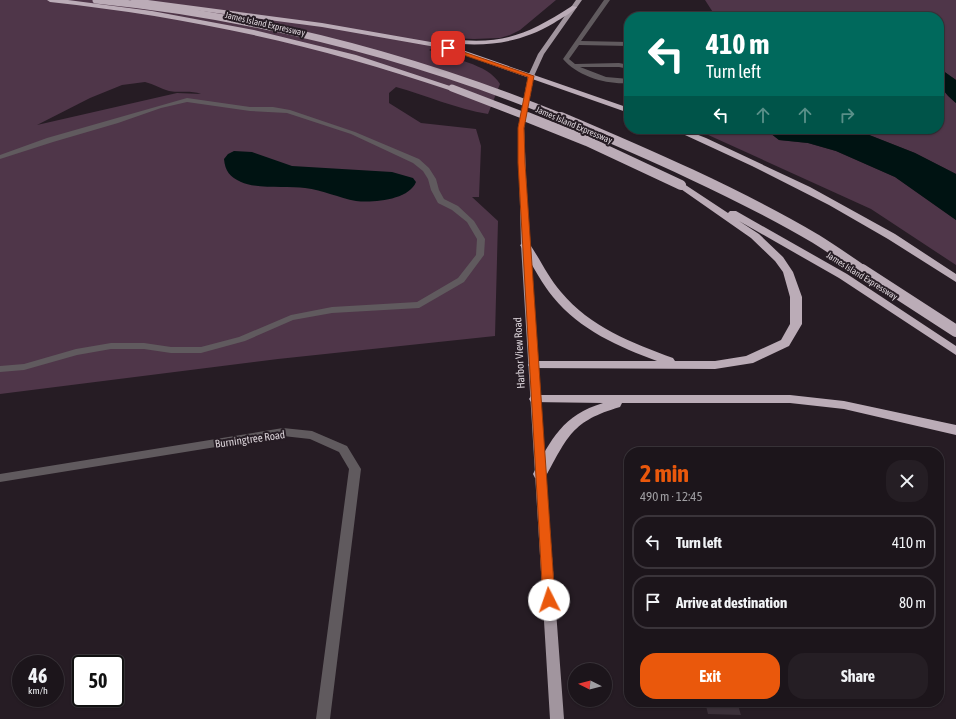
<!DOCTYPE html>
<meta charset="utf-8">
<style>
:root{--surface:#1c151b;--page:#251e24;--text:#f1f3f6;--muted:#a09fa3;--line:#3a343a;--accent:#ea580c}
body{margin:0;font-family:"Asap Condensed",sans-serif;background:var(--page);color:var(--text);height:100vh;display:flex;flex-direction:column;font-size:15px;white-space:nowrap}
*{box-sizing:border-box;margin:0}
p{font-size:13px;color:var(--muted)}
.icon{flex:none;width:22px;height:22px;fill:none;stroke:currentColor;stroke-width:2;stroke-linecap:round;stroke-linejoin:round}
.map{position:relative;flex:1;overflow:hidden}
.panel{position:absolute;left:624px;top:447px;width:320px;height:260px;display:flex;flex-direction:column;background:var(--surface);border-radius:16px;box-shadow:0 1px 3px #0004,0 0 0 1px var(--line)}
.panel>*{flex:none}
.guide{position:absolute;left:624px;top:12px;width:320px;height:122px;border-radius:16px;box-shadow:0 1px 3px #0004,0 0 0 1px var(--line);background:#00695c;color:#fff;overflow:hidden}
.needle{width:26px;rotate:276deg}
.fabs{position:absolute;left:568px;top:663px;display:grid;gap:8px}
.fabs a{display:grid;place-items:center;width:44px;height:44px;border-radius:50%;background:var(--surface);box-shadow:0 1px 3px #0004,0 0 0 1px var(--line);font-size:20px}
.speed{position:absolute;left:12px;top:655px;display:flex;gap:8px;font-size:20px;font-weight:700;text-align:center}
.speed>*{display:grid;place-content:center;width:52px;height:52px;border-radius:50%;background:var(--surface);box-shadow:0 1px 3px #0004,0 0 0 1px var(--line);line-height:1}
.speed small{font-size:10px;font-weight:400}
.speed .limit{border:2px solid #111;border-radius:6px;background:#fff;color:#111}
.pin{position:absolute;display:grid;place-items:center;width:34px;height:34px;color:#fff;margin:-17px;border-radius:8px;box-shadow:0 2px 6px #0006}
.me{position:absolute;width:44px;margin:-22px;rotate:356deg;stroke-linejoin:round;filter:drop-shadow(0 0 3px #0008)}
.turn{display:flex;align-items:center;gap:14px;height:84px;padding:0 16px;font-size:18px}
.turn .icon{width:52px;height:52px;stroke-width:2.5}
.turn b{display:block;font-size:28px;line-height:34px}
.lanes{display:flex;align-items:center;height:38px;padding:0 16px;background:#0003;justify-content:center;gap:20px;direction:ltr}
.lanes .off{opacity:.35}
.round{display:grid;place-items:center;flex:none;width:42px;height:42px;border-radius:16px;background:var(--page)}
.overview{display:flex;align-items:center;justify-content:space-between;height:68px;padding:0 16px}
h1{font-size:24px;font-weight:700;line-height:30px;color:var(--accent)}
.action{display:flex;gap:8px;margin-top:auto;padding:8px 16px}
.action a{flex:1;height:46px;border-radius:16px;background:var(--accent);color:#fff;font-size:16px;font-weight:700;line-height:46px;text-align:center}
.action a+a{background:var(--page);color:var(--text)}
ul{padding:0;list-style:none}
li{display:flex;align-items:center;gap:12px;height:54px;margin:0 8px 6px;padding:0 8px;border:2px solid var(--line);border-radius:16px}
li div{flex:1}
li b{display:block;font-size:15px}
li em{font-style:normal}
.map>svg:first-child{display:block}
.green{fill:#4f3649;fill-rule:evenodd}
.water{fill:#001312}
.building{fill:#3b3039}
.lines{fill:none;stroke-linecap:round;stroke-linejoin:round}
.minor{fill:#605a5e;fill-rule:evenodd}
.major{fill:#a1959e;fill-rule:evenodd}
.highway{fill:#bbacb7;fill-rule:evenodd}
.highway-bridge-far2{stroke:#bbacb7;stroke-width:7}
.highway-bridge-far1{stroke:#bbacb7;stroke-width:10}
.highway-bridge{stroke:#bbacb7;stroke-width:12}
.route{fill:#ea580c;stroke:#983908}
.labels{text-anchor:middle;stroke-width:4;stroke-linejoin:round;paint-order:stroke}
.far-street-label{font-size:9px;fill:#dbd3d9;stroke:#261c24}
.street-label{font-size:11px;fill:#dbd3d9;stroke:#261c24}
</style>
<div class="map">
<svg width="956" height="719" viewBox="0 0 956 719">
<rect width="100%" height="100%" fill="#261c24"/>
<!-- green -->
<path class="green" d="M 0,0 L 556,0 L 520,30 L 510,35 L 500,38 L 474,39 L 451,38 L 429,50 C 450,59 488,63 500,84 L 488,114 C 456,109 426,95 396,87 L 389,93 L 389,103 L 421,123 L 476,129 L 481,146 L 479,197 L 472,197 L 498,221 L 495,336 L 278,359 L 0,394 ZM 145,82 C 154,84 161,89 169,91 C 180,93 191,90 201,94 L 177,93 L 37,125 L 90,98 L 122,85 Z
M 705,0 L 956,0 L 956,80 L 939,68 L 939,17 L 716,17 Z
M 939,83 L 948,96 L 956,103 L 956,174 L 915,153 L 854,129 L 939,129 Z
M 695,129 L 765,129 L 779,140 L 808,143 L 836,151 L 895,177 L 956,220 L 956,265 L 871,209 Z"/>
<!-- water -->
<path class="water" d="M 939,68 L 956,80 L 956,103 C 942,91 939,86 939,68 Z
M 765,129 L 854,129 L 915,153 L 956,174 L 956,220 L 895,177 L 836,151 L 808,143 L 779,140 Z
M 234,151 L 252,152 L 292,166 L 392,172 L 413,178 L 416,182 C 409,200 373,203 356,201 C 339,198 323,190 305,188 C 289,186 255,189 241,182 C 230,177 225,171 224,159 L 228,154 Z"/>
<!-- building -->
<path class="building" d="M 705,702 L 737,702 L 741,715 L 708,714 Z"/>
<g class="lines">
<!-- minor -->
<path class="minor" d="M 604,0 L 610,0 L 581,41 L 629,42 L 629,46 L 579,45 L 569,59 L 575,64 L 619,63 L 629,65 L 629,69 L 619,67 L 580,67 L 606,77 L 629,79 L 629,83 C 607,85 577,76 563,59 Z
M 187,98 L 250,107 L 273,107 L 290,110 L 355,132 L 419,159 L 429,168 L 436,179 L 439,190 L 444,199 L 458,206 L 474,221 L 485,239 L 484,255 L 464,282 L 419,308 L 332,313 L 293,320 L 245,341 L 201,353 L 171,353 L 144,349 L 111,349 L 77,355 L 24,370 L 0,372 L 0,366 L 24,364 L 76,349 L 111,343 L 144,343 L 171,347 L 201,347 L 239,337 L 291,315 L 332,307 L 417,302 L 458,278 L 476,255 L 477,239 L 467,222 L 452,210 L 438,203 L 431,190 L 428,179 L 423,171 L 413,163 L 351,134 L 287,113 L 250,111 L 187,102 L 161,108 L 118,123 L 53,142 L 0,159 L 0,155 L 47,138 Z
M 283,428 L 312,431 L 347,446 L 361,469 L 330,719 L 316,719 L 349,469 L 339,452 L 310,439 L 283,436 L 0,482 L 0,474 Z"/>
<!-- major -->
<path class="major" d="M 576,0 L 582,0 L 544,54 L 534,76 L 524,128 L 529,245 L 564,719 L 550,719 L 521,245 L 518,128 L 528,76 L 538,54 Z"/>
<!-- highway -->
<path class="highway" d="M 47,0 L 68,0 L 152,11 L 254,30 L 356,55 L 456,88 L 449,90 C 317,45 189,17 50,2 Z
M 130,0 L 148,0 L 322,23 L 448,45 L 629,108 L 629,113 L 447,49 L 322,27 L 133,2 Z
M 572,6 L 577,7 C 571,13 562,18 554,23 C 520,43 488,47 449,43 L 445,41 L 449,39 C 503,45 527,35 572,6 Z
M 672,129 L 683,129 L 706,138 L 810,187 L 895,234 L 956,274 L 956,282 L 888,239 L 829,205 L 752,166 Z
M 681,182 L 728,213 L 730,211 L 736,211 L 847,274 L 956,346 L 956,355 L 839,278 L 739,221 L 759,234 L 783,257 L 793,272 L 802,297 L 802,324 L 789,346 L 753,363 L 715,369 L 530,368 L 528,365 L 530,362 L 534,361 L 657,361 C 619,347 580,330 553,297 C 540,281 531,262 520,245 L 525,242 L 529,243 C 540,259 548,277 561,292 C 590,327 632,343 673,358 L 675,361 L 715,361 L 746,356 L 781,340 L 790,324 L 790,297 L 783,272 L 775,261 L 751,238 L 678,187 L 678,183 Z
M 535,395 L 790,395 L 844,401 L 956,425 L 956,435 L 844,409 L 790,403 L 622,403 L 620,407 C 572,421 568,436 545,478 L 540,479 L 535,478 L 533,474 C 551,439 563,415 603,403 L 531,402 L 529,399 L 531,396 Z"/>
<!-- highway-bridge-far2 -->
<path class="highway-bridge-far2" d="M 96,0 C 256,16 415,57 564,118
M 452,88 L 530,118"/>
<!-- highway-bridge-far1 -->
<path class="highway-bridge-far1" d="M 527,117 L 587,141 L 681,185
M 561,117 C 646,153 736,192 816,239 C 832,249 848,260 864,271"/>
<!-- highway-bridge -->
<path class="highway-bridge" d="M 862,270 L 956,331"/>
</g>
<!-- route -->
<path class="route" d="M 446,46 L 534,76 L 524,128 L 525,163 L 555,600 L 553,603 L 549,605 L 545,603 L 543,600 L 518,163 L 518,128 L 528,77 L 446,49 Z"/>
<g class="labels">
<!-- far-street labels -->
<g class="far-street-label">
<text transform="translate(265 24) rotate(13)" y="3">James Island Expressway</text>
<text transform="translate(574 125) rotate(23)" y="3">James Island Expressway</text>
<text transform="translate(862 276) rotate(32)" y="3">James Island Expressway</text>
</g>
<!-- street labels -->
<g class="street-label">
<text transform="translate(519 353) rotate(-93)" y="4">Harbor View Road</text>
<text transform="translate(250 439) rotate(-8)" y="4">Burningtree Road</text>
</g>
</g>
</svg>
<div class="fabs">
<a><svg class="needle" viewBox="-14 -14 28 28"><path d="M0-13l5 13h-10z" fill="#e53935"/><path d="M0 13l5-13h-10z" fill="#a09fa3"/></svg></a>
</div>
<div class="speed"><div>46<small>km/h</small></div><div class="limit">50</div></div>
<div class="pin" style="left:448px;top:48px;background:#d93025"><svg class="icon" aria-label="arrive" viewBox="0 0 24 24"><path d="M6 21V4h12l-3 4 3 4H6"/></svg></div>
<svg class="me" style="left:549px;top:600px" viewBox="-20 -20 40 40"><circle r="19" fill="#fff"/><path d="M0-13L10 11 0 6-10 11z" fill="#ea580c"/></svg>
<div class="guide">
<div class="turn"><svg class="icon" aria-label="left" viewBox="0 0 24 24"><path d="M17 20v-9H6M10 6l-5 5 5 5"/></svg><div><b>410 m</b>Turn left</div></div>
<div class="lanes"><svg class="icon" aria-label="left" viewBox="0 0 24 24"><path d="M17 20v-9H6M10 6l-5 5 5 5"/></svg><svg class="icon off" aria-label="ahead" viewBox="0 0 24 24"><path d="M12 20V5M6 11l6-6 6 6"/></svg><svg class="icon off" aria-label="ahead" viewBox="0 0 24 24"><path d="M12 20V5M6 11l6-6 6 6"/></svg><svg class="icon off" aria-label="right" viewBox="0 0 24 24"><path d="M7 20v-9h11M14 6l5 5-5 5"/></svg></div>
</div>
<section class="panel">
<div class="overview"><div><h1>2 min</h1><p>490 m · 12:45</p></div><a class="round"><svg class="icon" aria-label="close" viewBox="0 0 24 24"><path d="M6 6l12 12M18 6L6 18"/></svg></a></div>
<ul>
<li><svg class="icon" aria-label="left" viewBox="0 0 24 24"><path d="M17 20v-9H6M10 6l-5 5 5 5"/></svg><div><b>Turn left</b></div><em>410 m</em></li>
<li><svg class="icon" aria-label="arrive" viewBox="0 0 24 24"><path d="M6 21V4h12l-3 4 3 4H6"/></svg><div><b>Arrive at destination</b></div><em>80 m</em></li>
</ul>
<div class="action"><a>Exit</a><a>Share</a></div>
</section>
</div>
